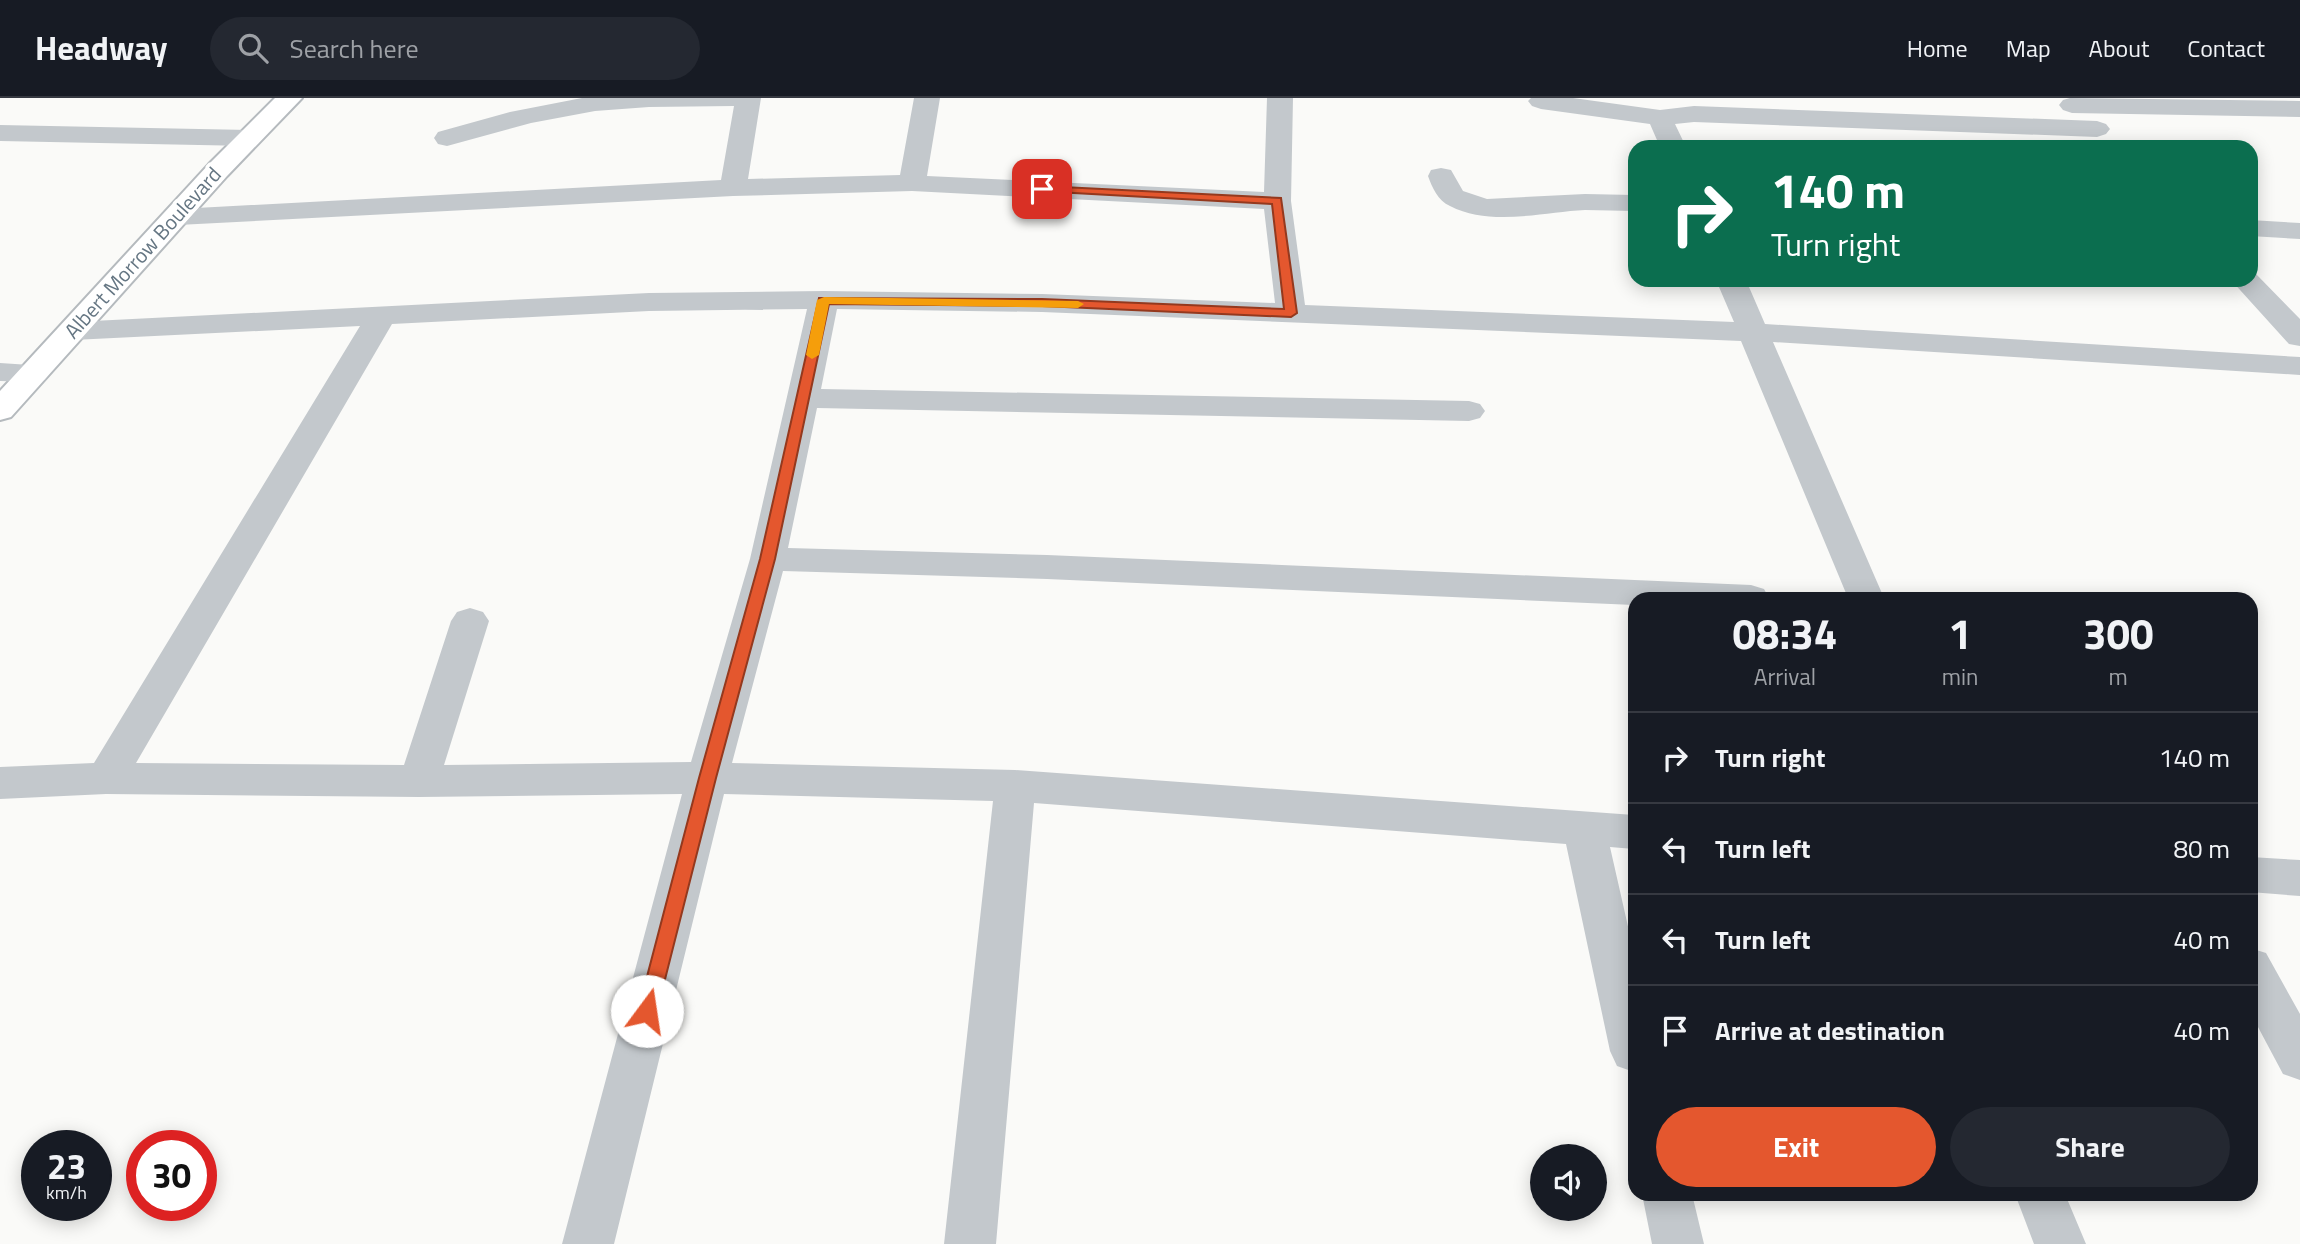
<!DOCTYPE html>
<style>
:root{--surface:#171b24;--page:#242831;--text:#f1f3f6;--muted:#9ea1a6;--line:#363941;--accent:#e4572e}
body{margin:0;font-family:"Titillium Web",sans-serif;background:var(--page);color:var(--text);height:100vh;display:flex;flex-direction:column;font-size:26px;white-space:nowrap}
*{box-sizing:border-box;margin:0}
p{font-size:23px;color:var(--muted)}
.icon{flex:none;width:38px;height:38px;fill:none;stroke:currentColor;stroke-width:2;stroke-linecap:round;stroke-linejoin:round}
.map{position:relative;flex:1;overflow:hidden}
.drawer{position:absolute;left:1628px;top:494px;width:630px;height:609px;display:flex;flex-direction:column;background:var(--surface);border-radius:21px;box-shadow:0 4px 18px #0003}
.drawer>*{flex:none}
.hud{position:absolute;left:1628px;top:42px;width:630px;height:147px;border-radius:21px;box-shadow:0 4px 18px #0003;background:#0b6e4f;color:#fff;overflow:hidden}
.buttons{position:absolute;left:1530px;top:1046px;display:grid;gap:14px}
.buttons a{display:grid;place-items:center;width:77px;height:77px;border-radius:50%;background:var(--surface);box-shadow:0 4px 18px #0003;font-size:35px}
.speed{position:absolute;left:21px;top:1032px;display:flex;gap:14px;font-size:35px;font-weight:700;text-align:center}
.speed>*{display:grid;place-content:center;width:91px;height:91px;border-radius:50%;background:var(--surface);box-shadow:0 4px 18px #0003;line-height:1}
.speed small{font-size:18px;font-weight:400}
.speed .limit{border:10px solid #d22;background:#fff;color:#111}
.pin{position:absolute;display:grid;place-items:center;width:60px;height:60px;color:#fff;margin:-30px;border-radius:14px;box-shadow:0 4px 10px #0006}
.me{position:absolute;width:77px;margin:-38px;rotate:14deg;stroke-linejoin:round;filter:drop-shadow(0 0 5px #0008)}
.turn{display:flex;align-items:center;gap:24px;height:147px;padding:0 28px;font-size:32px}
.turn .icon{width:91px;height:91px;stroke-width:2.5}
.turn b{display:block;font-size:49px;line-height:60px}
.eta{display:flex;justify-content:space-evenly;align-items:center;height:119px;text-align:center}
.eta b{font-size:42px;font-weight:700;line-height:49px}
.button{display:flex;gap:14px;margin-top:auto;padding:14px 28px}
.button a{flex:1;height:80px;border-radius:42px;background:var(--accent);color:#fff;font-size:28px;font-weight:700;line-height:80px;text-align:center}
.button a+a{background:var(--page);color:var(--text)}
ul{padding:0;list-style:none}
li{display:flex;align-items:center;gap:21px;height:91px;padding:0 28px;border-top:2px solid var(--line)}
li div{flex:1}
li b{display:block;font-size:26px}
li em{font-style:normal}
header{display:flex;align-items:center;gap:42px;box-sizing:border-box;height:98px;padding:0 35px;background:var(--surface);border-bottom:2px solid var(--line)}
header strong{font-size:33px}
nav{display:flex;gap:38px;margin-inline-start:auto;font-size:24px}
.search{width:490px;height:63px;background:var(--page);display:flex;align-items:center;gap:18px;box-sizing:border-box;padding:0 24px;border-radius:38px;color:var(--muted);font-size:26px}
.map>svg:first-child{display:block}
.lines{fill:none;stroke-linecap:round;stroke-linejoin:round}
.primary-casing{stroke:#b5babe;stroke-width:4}
.minor{fill:#c3c8cc;fill-rule:evenodd}
.primary{fill:#fff;fill-rule:evenodd}
.route{fill:#e4572e;stroke:#94391e;stroke-width:2}
.slow{fill:#f59e0b}
.labels{text-anchor:middle;stroke-width:7;stroke-linejoin:round;paint-order:stroke}
.far-street-label{font-size:21px;fill:#657683;stroke:#fff}
</style>
<header>
<strong>Headway</strong>
<div class="search"><svg class="icon" aria-label="search" viewBox="0 0 24 24"><circle cx="10" cy="10" r="6"/><path d="M15 15l6 6"/></svg>Search here</div>
<nav><a>Home</a><a>Map</a><a>About</a><a>Contact</a></nav>
</header>
<div class="map">
<svg width="2300" height="1146" viewBox="0 0 2300 1146">
<rect width="100%" height="100%" fill="#fafaf8"/>
<g class="lines">
<!-- primary casing -->
<g class="primary-casing">
<path id="primary" d="M 275,0 L 302,0 L 227,78 L 11,319 L 0,322 L 0,293 L 209,66 Z"/>
</g>
<!-- minor -->
<path class="minor" d="M 582,0 L 761,0 L 748,81 L 900,77 L 914,0 L 940,0 L 927,78 L 1264,94 L 1267,0 L 1293,0 L 1291,103 L 1305,207 L 1734,224 L 1716,182 L 1746,182 L 1765,226 L 2300,259 L 2300,277 L 1773,244 L 1884,500 L 1848,500 L 1741,243 L 1042,214 L 837,211 L 821,291 L 1469,303 L 1480,306 L 1485,313 L 1480,320 L 1469,323 L 817,310 L 788,450 L 1047,457 L 1751,487 L 1764,491 L 1769,500 L 1634,500 L 1634,507 L 1047,481 L 783,473 L 732,665 L 1015,672 L 1634,717 L 1634,751 L 1610,749 L 1634,855 L 1634,974 L 1617,968 L 1610,953 L 1566,746 L 1034,705 L 996,1146 L 944,1146 L 993,703 L 724,696 L 614,1146 L 562,1146 L 682,696 L 419,699 L 106,696 L 0,701 L 0,669 L 94,665 L 360,228 L 73,242 L 62,239 L 58,233 L 62,227 L 73,224 L 649,195 L 824,193 L 1042,196 L 1275,205 L 1264,111 L 912,93 L 733,98 L 178,127 L 168,125 L 164,119 L 168,113 L 178,111 L 721,82 L 734,8 L 649,9 L 595,13 L 531,25 L 447,48 L 438,46 L 434,40 L 438,34 L 510,14 ZM 807,211 L 750,461 L 691,664 L 444,667 L 489,523 L 483,514 L 470,510 L 457,514 L 451,523 L 404,667 L 136,665 L 392,226 L 649,213 Z
M 1531,0 L 1573,0 L 1660,12 L 1694,8 L 2097,23 L 2106,26 L 2110,31 L 2106,36 L 2097,39 L 1694,24 L 1675,26 L 1686,49 L 1660,49 L 1650,26 L 1541,11 L 1532,8 L 1528,3 Z
M 2070,0 L 2300,3 L 2300,19 L 2072,15 L 2063,12 L 2059,7 L 2063,2 Z
M 0,27 L 249,32 L 258,34 L 262,40 L 258,46 L 249,48 L 0,43 Z
M 1441,70 L 1451,72 L 1463,93 L 1487,101 L 1585,96 L 1634,97 L 1634,113 C 1618,113 1602,112 1585,112 C 1542,114 1491,129 1450,108 C 1438,103 1432,89 1428,78 L 1431,72 Z
M 2250,122 L 2300,125 L 2300,141 L 2250,138 Z
M 2250,174 L 2256,176 L 2300,221 L 2300,248 L 2289,246 L 2231,182 L 2250,182 Z
M 0,265 L 45,268 L 50,275 L 45,282 L 34,284 L 0,283 Z
M 2250,759 L 2300,762 L 2300,798 L 2250,794 Z
M 2250,850 L 2266,855 L 2300,916 L 2300,982 L 2283,976 L 2250,914 Z
M 1642,1096 L 1692,1096 L 1704,1146 L 1652,1146 Z
M 2015,1096 L 2065,1096 L 2086,1146 L 2034,1146 Z"/>
<!-- primary -->
<use href="#primary" class="primary"/>
</g>
<!-- route -->
<path class="route" d="M 1042,88 L 1281,100 L 1297,215 L 1291,219 L 1042,208 L 829,206 L 775,461 L 716,680 L 657,913 L 654,919 L 647,921 L 641,919 L 638,913 L 699,680 L 760,461 L 819,200 L 1042,201 L 1284,211 L 1272,106 L 1038,93 L 1037,91 Z"/>
<!-- slow -->
<path class="slow" d="M 824,199 L 1078,203 L 1084,206 L 1078,210 L 829,206 L 819,257 L 812,261 L 806,257 L 817,202 Z"/>
<g class="labels">
<!-- far-street labels -->
<g class="far-street-label">
<text transform="translate(143 155) rotate(-48)" y="7">Albert Morrow Boulevard</text>
</g>
</g>
</svg>
<div class="buttons">
<a><svg class="icon" aria-label="sound" viewBox="0 0 24 24"><path d="M4 9h4l5-4v14l-5-4H4zM17 9q2 3 0 6"/></svg></a>
</div>
<div class="speed"><div>23<small>km/h</small></div><div class="limit">30</div></div>
<div class="pin" style="left:1042px;top:91px;background:#d93025"><svg class="icon" aria-label="arrive" viewBox="0 0 24 24"><path d="M6 21V4h12l-3 4 3 4H6"/></svg></div>
<svg class="me" style="left:647px;top:913px" viewBox="-20 -20 40 40"><circle r="19" fill="#fff"/><path d="M0-13L10 11 0 6-10 11z" fill="#e4572e"/></svg>
<div class="hud">
<div class="turn"><svg class="icon" aria-label="right" viewBox="0 0 24 24"><path d="M7 20v-9h11M14 6l5 5-5 5"/></svg><div><b>140 m</b>Turn right</div></div>
</div>
<section class="drawer">
<div class="eta">
<div><b>08:34</b><p>Arrival</p></div>
<div><b>1</b><p>min</p></div>
<div><b>300</b><p>m</p></div>
</div>
<ul>
<li><svg class="icon" aria-label="right" viewBox="0 0 24 24"><path d="M7 20v-9h11M14 6l5 5-5 5"/></svg><div><b>Turn right</b></div><em>140 m</em></li>
<li><svg class="icon" aria-label="left" viewBox="0 0 24 24"><path d="M17 20v-9H6M10 6l-5 5 5 5"/></svg><div><b>Turn left</b></div><em>80 m</em></li>
<li><svg class="icon" aria-label="left" viewBox="0 0 24 24"><path d="M17 20v-9H6M10 6l-5 5 5 5"/></svg><div><b>Turn left</b></div><em>40 m</em></li>
<li><svg class="icon" aria-label="arrive" viewBox="0 0 24 24"><path d="M6 21V4h12l-3 4 3 4H6"/></svg><div><b>Arrive at destination</b></div><em>40 m</em></li>
</ul>
<div class="button"><a>Exit</a><a>Share</a></div>
</section>
</div>
